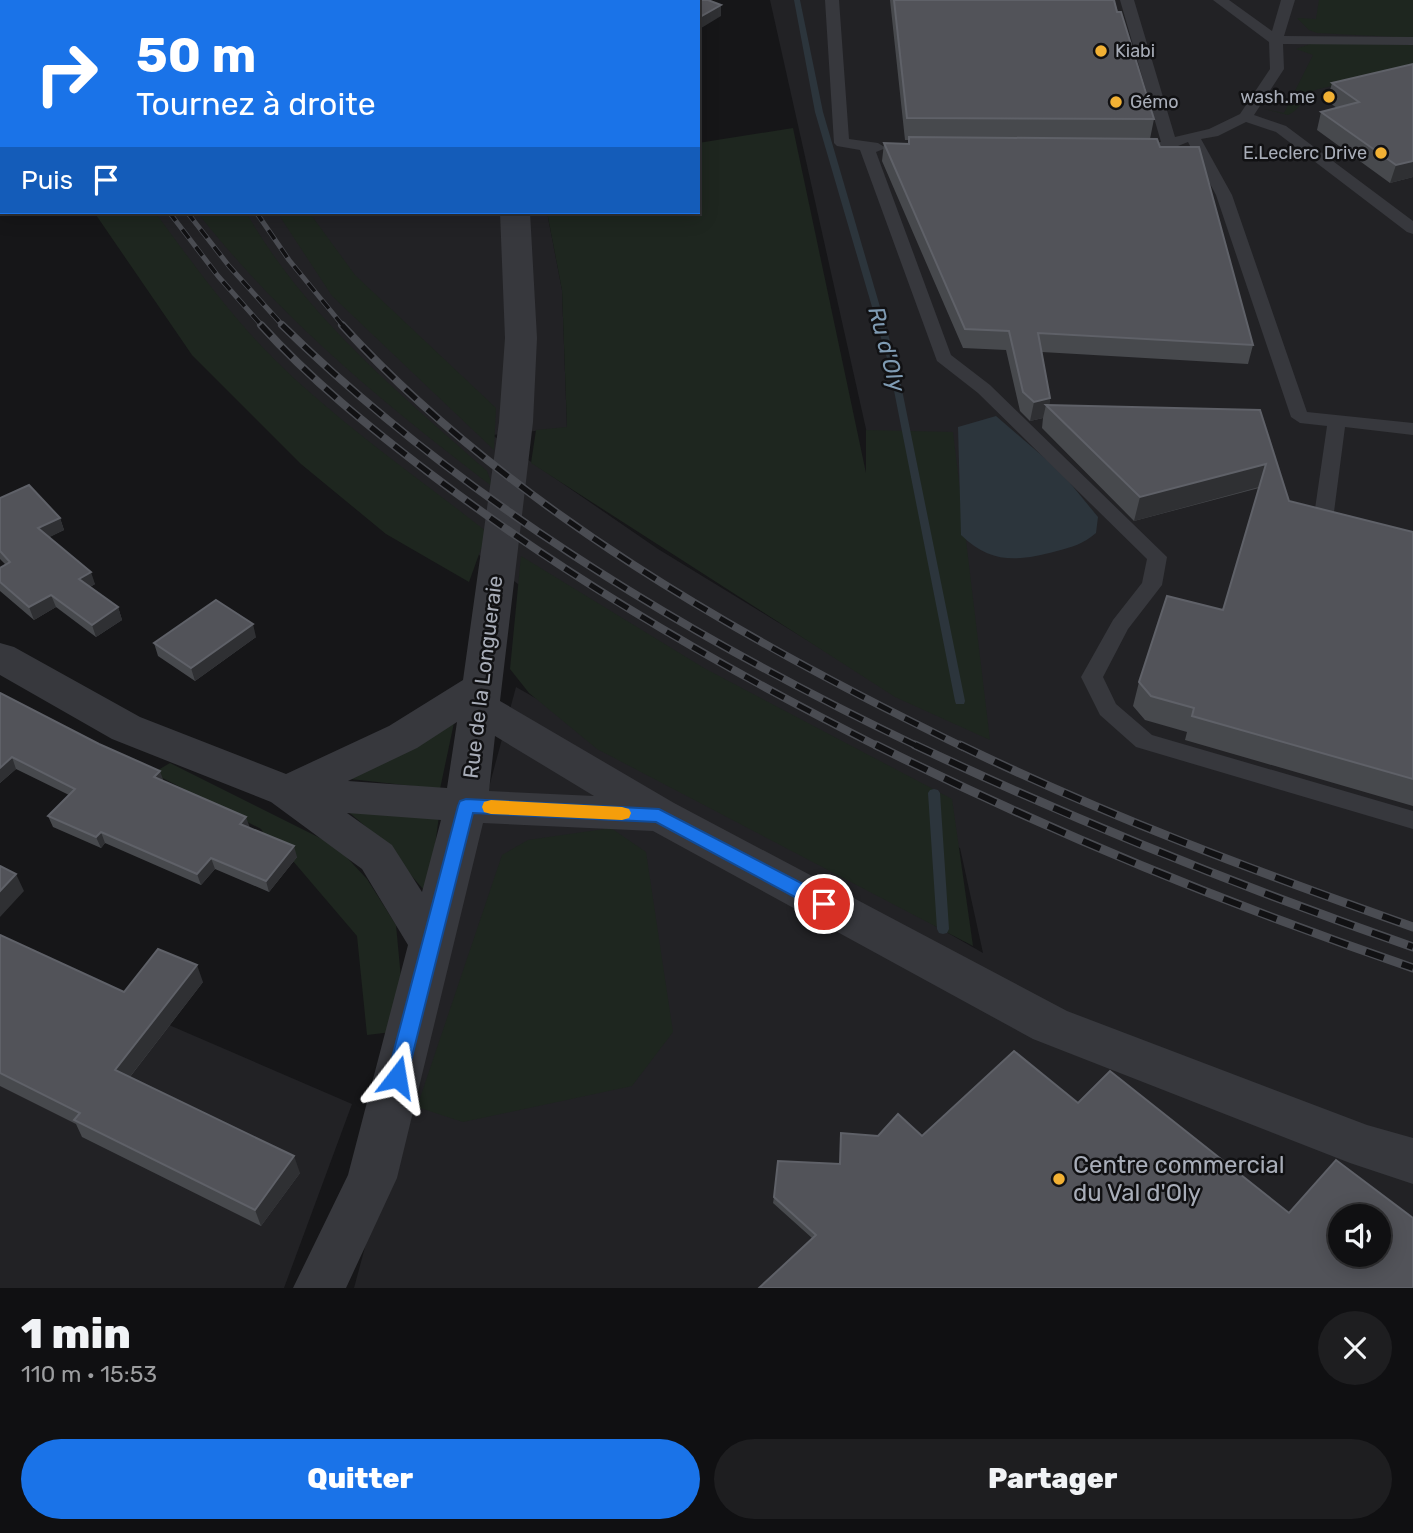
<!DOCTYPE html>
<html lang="fr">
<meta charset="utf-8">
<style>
:root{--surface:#101012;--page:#1e1e20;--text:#f1f3f6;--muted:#9c9d9f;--line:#303032;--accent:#1a73e8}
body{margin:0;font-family:Rubik,sans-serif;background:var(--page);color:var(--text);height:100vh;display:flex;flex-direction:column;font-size:26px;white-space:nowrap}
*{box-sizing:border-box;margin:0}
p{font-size:23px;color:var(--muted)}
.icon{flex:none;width:38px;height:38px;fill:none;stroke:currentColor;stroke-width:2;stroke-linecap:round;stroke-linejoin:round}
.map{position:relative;height:1288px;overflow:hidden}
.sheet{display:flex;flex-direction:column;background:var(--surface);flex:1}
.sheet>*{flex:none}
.top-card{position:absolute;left:0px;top:0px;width:700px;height:214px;box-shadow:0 4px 18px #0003,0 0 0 2px var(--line);background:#1a73e8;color:#fff;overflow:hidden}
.fabs{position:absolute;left:1328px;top:1204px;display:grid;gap:14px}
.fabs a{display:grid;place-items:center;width:63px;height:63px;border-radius:50%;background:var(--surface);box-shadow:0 4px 18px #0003,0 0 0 2px var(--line);font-size:35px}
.pin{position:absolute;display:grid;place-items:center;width:60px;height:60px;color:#fff;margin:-30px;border:4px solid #fff;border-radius:50%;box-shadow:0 2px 7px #0007}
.me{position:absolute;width:77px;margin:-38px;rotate:14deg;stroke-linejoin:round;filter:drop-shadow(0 0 5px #0008)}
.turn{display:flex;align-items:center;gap:24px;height:147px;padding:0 21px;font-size:32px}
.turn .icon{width:91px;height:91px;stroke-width:2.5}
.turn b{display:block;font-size:49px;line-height:60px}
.then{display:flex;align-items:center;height:66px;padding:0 21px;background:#0003;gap:14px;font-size:26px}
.round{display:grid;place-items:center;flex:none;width:74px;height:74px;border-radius:37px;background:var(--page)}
.head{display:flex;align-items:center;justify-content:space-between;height:119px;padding:0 21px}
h1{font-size:42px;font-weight:800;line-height:52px}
.cta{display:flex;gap:14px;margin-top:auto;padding:14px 21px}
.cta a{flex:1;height:80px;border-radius:42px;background:var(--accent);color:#fff;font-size:28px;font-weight:800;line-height:80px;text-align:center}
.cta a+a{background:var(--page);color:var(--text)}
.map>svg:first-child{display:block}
.built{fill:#222225;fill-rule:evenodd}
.green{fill:#1e261f}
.water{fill:#2c353c}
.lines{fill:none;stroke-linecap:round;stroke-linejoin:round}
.stream{fill:#2c353c;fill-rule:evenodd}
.service{fill:#37383d;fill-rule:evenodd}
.minor{fill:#37383d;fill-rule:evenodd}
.rail-far2-casing{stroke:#4a4c52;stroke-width:5}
.rail-far1-casing{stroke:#4a4c52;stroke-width:8}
.rail-casing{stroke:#4a4c52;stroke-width:9}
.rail-far2{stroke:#111113;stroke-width:3.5;stroke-dasharray:11;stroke-linecap:butt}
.rail-far1{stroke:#111113;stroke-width:5;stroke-dasharray:15;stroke-linecap:butt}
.rail{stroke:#111113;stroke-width:6;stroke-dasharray:19;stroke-linecap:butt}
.wall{fill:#47494d}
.shaded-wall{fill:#2f3033}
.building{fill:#525359;stroke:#5f6168;stroke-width:2;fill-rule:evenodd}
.route{fill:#1a73e8;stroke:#114b97;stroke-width:2}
.slow{fill:#f59e0b}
.poi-dot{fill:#f2b134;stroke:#111113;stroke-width:2.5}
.labels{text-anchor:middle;stroke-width:5;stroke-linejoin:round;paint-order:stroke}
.far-poi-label{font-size:18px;fill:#a8adb8;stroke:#111113;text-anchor:start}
.street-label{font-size:21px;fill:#a8adb8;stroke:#111113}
.water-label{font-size:23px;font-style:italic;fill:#7f9bb3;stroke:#111113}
.near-poi-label{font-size:24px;fill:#a8adb8;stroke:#111113;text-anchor:start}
</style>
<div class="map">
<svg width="1413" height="1288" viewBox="0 0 1413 1288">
<rect width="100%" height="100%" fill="#161618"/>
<!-- built -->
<path class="built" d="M 43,0 L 495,0 L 496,2 L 43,2 Z
M 770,0 L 1413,0 L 1413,1288 L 354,1288 L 516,687 L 983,953 L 960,848 L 847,796 L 551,609 L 304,423 L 113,212 L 547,212 L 562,290 L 567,428 L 492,435 L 658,549 L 856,670 L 928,706 ZM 1340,1216 L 1379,1216 L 1379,1255 L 1340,1255 Z
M 0,952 L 352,1104 L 284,1288 L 0,1288 Z"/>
<!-- green -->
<path class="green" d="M 1319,0 L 1413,0 L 1413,38 L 1317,33 L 1309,30 L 1297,18 L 1316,19 Z
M 1330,42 L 1413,45 L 1413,66 L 1315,90 C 1304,97 1300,110 1288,115 L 1264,109 L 1284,113 L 1313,55 L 1296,49 L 1313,43 Z
M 793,128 L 866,473 L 866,430 L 953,432 L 990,740 L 895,697 L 531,463 L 536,430 L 567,427 L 562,290 L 547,212 L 698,212 L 698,143 Z
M 94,212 L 155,212 C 190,260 233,319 276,361 C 340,424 416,476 487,532 L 469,582 L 386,534 L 301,464 L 192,355 Z
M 197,212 L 246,212 C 304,315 399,393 487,471 L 493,487 C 385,405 281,319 197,212 Z
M 277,212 L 309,212 L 355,275 L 496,408 L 494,450 L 332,296 Z
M 521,556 L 704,668 L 952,799 L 973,946 L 597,749 L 529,693 L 510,669 Z
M 455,718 L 440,789 L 350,779 Z
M 170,763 L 336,846 L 367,879 L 396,925 L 402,989 L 392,1032 L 367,1035 L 357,936 L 281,847 L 267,839 L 261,829 L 153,773 Z
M 345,809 L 439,816 L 431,875 L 423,889 L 377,836 Z
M 611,828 L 646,852 L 673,1032 L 632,1086 L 463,1122 L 417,1107 L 502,855 L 528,840 Z"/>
<!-- water -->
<path class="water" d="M 996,416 L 1061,472 L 1098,517 L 1096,533 C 1083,544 1072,547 1057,551 C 1019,561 992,565 961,535 L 958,427 Z"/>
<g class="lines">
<!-- stream -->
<path class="stream" d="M 794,0 L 800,0 L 823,112 L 897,365 L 965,701 L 964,704 L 956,704 L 955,701 L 889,365 L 815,112 Z
M 934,789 L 938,790 L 940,793 L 949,929 L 947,933 L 943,934 L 939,933 L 937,929 L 928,793 L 930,790 Z"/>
<!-- service -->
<path class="service" d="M 825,0 L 839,0 L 849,139 L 878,143 L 886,148 L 876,152 L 951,355 L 990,385 L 1167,557 L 1162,585 L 1128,629 L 1103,677 L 1116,704 L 1152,735 L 1413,811 L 1413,829 L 1136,747 L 1100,715 L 1081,677 L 1113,620 L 1142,583 L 1147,559 L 978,393 L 937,361 L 860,150 L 837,146 L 834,143 Z
M 1120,0 L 1134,0 L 1175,137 L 1209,129 L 1240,114 L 1270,69 L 1269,42 L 1213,0 L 1229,0 L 1272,31 L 1281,0 L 1295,0 L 1284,36 L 1413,37 L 1413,45 L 1283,44 L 1284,69 L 1254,115 L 1286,126 L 1413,221 L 1413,234 L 1407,232 L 1276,132 L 1246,122 L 1218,136 L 1201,139 L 1232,195 L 1307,412 L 1413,423 L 1413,435 L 1345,427 L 1334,512 L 1352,516 L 1355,521 L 1352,526 C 1341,529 1328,524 1317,521 L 1314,516 L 1327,426 L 1300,423 L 1291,417 L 1216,195 L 1188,142 C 1172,148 1146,162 1130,149 L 1138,144 L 1161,142 Z"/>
<!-- minor -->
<path class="minor" d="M 0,0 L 16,0 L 2,2 L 0,9 Z
M 486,0 L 510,0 L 510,2 L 486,2 Z
M 500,212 L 530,212 L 537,338 L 533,422 L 500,701 L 674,803 L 1067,1011 L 1367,1125 L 1413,1138 L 1413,1184 L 1350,1163 L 1033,1039 L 653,831 L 483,823 L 397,1178 L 346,1288 L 293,1288 L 348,1175 L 408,945 L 362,869 L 271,802 L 112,739 L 0,675 L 0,643 L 14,647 L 140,717 L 286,774 L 389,726 L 463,680 L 499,422 L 505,338 ZM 457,722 L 447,788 L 348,781 L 417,748 ZM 495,736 L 594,796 L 489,791 ZM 347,813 L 441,820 L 422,892 L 392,845 Z"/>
<!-- rail-far2 casing -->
<g class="rail-far2-casing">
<path id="rail-far2" d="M 169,212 L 218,276 L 263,327
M 187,212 L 229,266 L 284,327
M 256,212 L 289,260 L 344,327"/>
</g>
<!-- rail-far1 casing -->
<g class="rail-far1-casing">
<path id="rail-far1" d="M 261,325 C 311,380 369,427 428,472 C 568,579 722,668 879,747
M 282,325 C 462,501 692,639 919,747
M 342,325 C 508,507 743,640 963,747"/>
</g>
<!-- rail casing -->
<g class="rail-casing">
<path id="rail" d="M 876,745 C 1050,832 1229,905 1413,968
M 915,745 C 1078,822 1243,888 1413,947
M 960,745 C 1106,816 1260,873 1413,927"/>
</g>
<!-- rail-far2 -->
<use href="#rail-far2" class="rail-far2"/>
<!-- rail-far1 -->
<use href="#rail-far1" class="rail-far1"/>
<!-- rail -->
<use href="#rail" class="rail"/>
</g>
<!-- wall -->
<path class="wall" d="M 890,0 L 1114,0 L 1154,119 L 1150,139 L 1160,147 L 1253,345 L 1248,364 L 1042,352 L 1050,398 L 1049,405 L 1260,410 L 1289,501 L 1413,532 L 1413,806 L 1185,740 L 1187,732 L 1145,720 L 1133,706 L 1139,682 L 1223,610 L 1259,488 L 1134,521 L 1042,428 L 1043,418 L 1030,421 L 1020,411 L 1006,350 L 963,348 L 882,161 L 884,143 L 908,144 L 908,140 L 905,140 Z
M 1413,64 L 1413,177 L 1390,183 L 1317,130 L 1321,112 L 1337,108 L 1327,101 L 1332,83 Z
M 0,498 L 60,518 L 64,530 L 49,537 L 95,584 L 90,587 L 118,607 L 122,620 L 96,637 L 56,607 L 34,620 L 0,591 L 0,568 L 6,565 L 0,559 Z
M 256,637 L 195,681 L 158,656 L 154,643 Z
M 0,693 L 250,828 L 297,857 L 269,892 L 215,869 L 201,885 L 105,843 L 101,848 L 53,827 L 48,816 L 69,795 L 16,769 L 0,783 Z
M 0,935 L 124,992 L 203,982 L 130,1077 L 300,1173 L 261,1226 L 82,1137 L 76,1124 L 0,1086 Z
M 1078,1103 L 1289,1213 L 1413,1218 L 812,1238 L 773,1203 L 774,1197 L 840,1164 L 878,1136 L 922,1136 Z"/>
<!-- shaded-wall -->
<path class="shaded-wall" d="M 721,5 L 721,16 L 698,30 L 698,18 Z
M 1413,161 L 1413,177 L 1390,183 L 1396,165 Z
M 1050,398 L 1049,408 L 1046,405 L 1043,418 L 1030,421 L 1034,402 Z
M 1266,464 L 1259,487 L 1134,521 L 1140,497 Z
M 60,518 L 64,530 L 42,541 L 38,528 Z
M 91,572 L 95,584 L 83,591 L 79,579 Z
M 51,595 L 56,607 L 34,620 L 29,607 Z
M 118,607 L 122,620 L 96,637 L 92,625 Z
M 253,624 L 256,637 L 195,681 L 191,668 Z
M 12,757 L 16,769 L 0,783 L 0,768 Z
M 160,771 L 164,782 L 154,777 Z
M 246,817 L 250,828 L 240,824 Z
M 101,832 L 105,843 L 101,848 L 96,837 Z
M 294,846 L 297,857 L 269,892 L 266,881 Z
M 211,858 L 215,869 L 201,885 L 197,874 Z
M 16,874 L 24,891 L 0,917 L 0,891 Z
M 197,965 L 203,982 L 122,1087 L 115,1070 Z
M 294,1156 L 300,1173 L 261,1226 L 255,1210 Z"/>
<!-- building -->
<path class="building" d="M 652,0 L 708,0 L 721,5 L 698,18 L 698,2 L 649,2 Z
M 894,0 L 1114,0 L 1117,12 L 1121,12 L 1154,119 L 907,118 Z
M 1413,64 L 1413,161 L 1396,165 L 1321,112 L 1359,102 L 1332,83 Z
M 909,137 L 1157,139 L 1160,147 L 1199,147 L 1253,345 L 1038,333 L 1050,398 L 1034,402 L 1023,392 L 1009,331 L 965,329 L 884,143 L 909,144 Z
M 1046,405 L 1260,410 L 1289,501 L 1413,532 L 1413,779 L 1192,716 L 1194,708 L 1151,696 L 1139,682 L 1167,596 L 1223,610 L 1266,464 L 1140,497 Z
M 29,485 L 60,518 L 38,528 L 91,572 L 79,579 L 118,607 L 92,625 L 51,595 L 29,607 L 0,582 L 0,568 L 10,562 L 0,551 L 0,498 Z
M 216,600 L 253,624 L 191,668 L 154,643 Z
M 0,693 L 99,744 L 160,771 L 154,777 L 246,817 L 240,824 L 294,846 L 266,881 L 211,858 L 197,874 L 101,832 L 96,837 L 48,816 L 75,789 L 12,757 L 0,768 Z
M 0,866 L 16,874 L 0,891 Z
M 0,935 L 124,992 L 158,949 L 197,965 L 115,1070 L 294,1156 L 255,1210 L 74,1120 L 80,1113 L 0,1073 Z
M 1014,1051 L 1078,1103 L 1110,1071 L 1289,1213 L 1336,1160 L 1413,1218 L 1413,1288 L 759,1288 L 816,1235 L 774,1197 L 778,1161 L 840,1164 L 841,1133 L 878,1136 L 898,1114 L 922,1136 ZM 1340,1216 L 1379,1216 L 1379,1255 L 1340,1255 Z"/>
<!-- route -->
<path class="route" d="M 466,799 L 659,809 L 830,898 L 833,904 L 830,909 L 824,911 L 817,909 L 656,822 L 473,813 L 407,1077 L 404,1083 L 397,1086 L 390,1083 L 387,1077 L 458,806 L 460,801 Z"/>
<!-- slow -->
<path class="slow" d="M 491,800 L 622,807 L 629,809 L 631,813 L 629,818 L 622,820 L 491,814 L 484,812 L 482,807 L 484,802 Z"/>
<!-- markers -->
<g class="poi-dot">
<circle cx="1101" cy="51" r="7"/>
<circle cx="1329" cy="97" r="7"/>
<circle cx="1116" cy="102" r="7"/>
<circle cx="1381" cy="153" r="7"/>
<circle cx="1059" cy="1179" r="7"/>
</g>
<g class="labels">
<!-- far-poi labels -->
<g class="far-poi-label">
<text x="1115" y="57">Kiabi</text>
<text x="1315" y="103" text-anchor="end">wash.me</text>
<text x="1130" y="108">Gémo</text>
<text x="1367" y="159" text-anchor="end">E.Leclerc Drive</text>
</g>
<!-- street labels -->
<g class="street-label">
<text transform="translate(483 677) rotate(-83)" y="7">Rue de la Longueraie</text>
</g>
<!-- water labels -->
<g class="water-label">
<text transform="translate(887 349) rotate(75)" y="8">Ru d'Oly</text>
</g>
<!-- near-poi labels -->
<g class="near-poi-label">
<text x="1073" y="1173">Centre commercial<tspan x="1073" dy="28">du Val d'Oly</tspan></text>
</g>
</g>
</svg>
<div class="fabs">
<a><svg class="icon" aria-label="sound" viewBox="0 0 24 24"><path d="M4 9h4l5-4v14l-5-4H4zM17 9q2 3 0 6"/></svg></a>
</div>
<div class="pin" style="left:824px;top:904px;background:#d93025"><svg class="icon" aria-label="arrive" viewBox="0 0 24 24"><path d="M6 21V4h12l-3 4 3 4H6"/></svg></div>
<svg class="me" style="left:397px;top:1077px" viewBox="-20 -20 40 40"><path d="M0-17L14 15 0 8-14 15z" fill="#1a73e8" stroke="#fff" stroke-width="4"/></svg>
<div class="top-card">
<div class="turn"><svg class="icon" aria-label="right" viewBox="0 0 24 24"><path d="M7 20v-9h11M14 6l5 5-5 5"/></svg><div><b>50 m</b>Tournez à droite</div></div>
<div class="then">Puis<svg class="icon" aria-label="arrive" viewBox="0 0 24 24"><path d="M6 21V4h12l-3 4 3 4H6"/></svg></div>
</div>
</div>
<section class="sheet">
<div class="head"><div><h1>1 min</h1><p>110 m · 15:53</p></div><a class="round"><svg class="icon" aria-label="close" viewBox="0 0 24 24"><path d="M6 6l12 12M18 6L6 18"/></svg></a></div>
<div class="cta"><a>Quitter</a><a>Partager</a></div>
</section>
